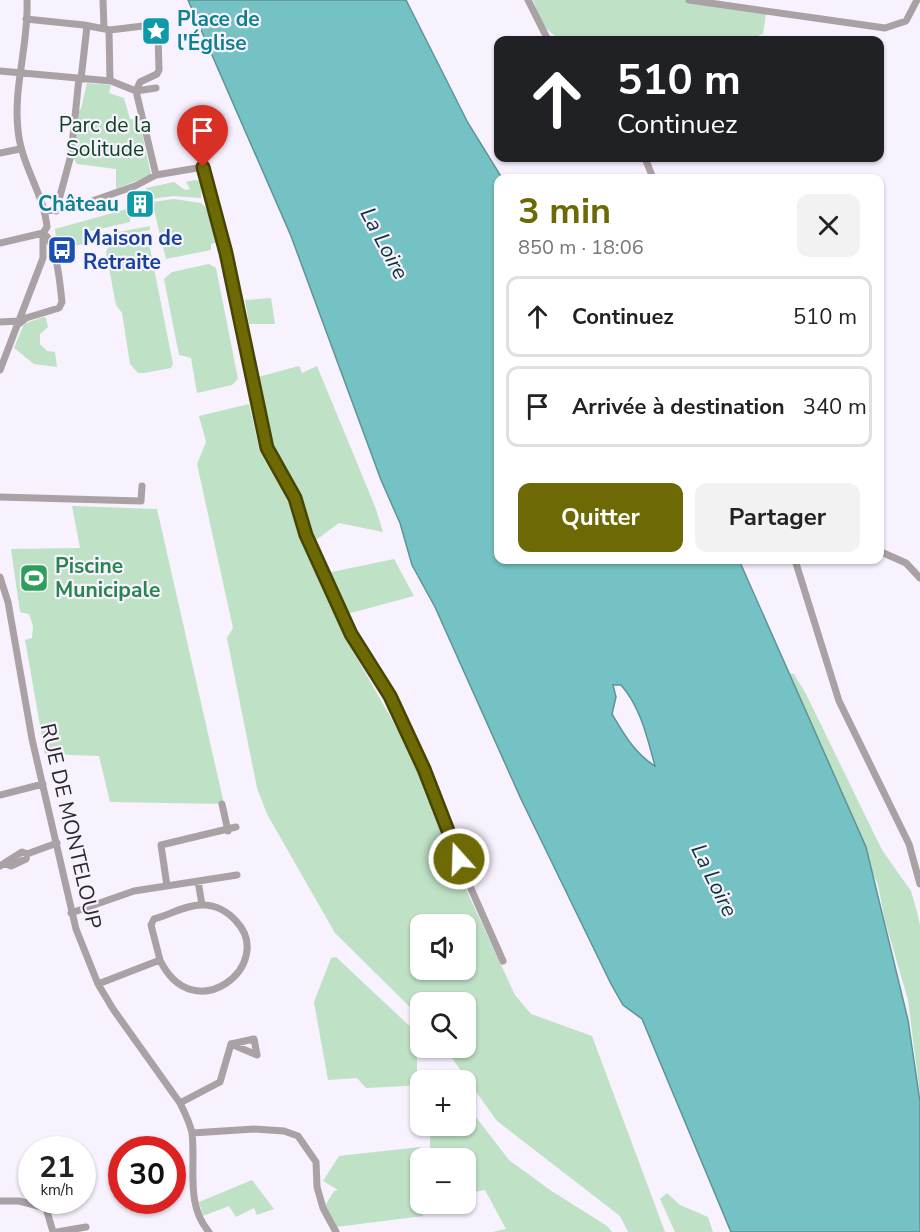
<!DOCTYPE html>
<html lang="fr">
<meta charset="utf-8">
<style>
:root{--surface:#fff;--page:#f2f2f2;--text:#222;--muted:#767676;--line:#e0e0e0;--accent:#6d6a05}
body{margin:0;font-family:"Nunito Sans",sans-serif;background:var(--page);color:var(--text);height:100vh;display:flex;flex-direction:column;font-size:22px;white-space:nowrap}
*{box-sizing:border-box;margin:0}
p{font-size:20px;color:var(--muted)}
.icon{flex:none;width:33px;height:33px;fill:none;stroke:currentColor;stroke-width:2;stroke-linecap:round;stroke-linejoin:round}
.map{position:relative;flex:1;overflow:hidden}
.details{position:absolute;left:494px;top:174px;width:390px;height:390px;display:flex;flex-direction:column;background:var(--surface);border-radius:12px;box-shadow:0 2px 4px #0004}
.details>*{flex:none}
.guide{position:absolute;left:494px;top:36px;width:390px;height:126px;border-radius:12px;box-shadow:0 2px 4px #0004;background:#202124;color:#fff;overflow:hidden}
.fabs{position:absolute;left:410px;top:914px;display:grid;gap:12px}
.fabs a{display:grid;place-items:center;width:66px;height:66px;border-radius:12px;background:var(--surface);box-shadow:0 2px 4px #0004;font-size:30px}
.speed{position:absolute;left:18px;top:1136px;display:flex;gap:12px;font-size:30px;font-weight:700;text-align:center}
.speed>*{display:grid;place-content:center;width:78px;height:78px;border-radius:50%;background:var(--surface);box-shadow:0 2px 4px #0004;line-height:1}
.speed small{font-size:15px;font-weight:400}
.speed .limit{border:9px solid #d22;background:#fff;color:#111}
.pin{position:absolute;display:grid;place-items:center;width:51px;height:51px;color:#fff;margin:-62px -26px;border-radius:50% 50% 50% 0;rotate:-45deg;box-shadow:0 0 6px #0007}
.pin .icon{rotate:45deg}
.me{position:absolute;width:66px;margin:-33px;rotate:340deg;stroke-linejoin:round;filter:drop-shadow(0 0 4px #0008)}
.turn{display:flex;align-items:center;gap:21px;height:126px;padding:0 24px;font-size:27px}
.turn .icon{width:78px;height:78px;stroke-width:2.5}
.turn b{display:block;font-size:42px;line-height:51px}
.round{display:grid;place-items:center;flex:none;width:63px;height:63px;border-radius:12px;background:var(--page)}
.head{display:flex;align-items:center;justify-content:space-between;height:102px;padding:0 24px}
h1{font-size:36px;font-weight:700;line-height:45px;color:var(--accent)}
.primary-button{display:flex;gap:12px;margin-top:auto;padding:12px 24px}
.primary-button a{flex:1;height:69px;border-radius:12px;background:var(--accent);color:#fff;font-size:24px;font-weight:700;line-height:69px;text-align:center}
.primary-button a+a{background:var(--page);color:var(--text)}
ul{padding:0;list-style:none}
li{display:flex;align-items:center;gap:18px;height:81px;margin:0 12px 9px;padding:0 12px;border:3px solid var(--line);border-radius:12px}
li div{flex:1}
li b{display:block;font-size:22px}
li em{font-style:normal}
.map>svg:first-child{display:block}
.green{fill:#bfe1c5;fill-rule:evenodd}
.water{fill:#74c2c3;stroke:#5e9496;stroke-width:1.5;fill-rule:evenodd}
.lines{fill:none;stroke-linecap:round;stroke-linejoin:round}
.street{stroke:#aaa1a4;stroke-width:7}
.route-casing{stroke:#474503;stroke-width:15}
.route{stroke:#6d6a05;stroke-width:10}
.labels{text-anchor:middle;stroke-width:4.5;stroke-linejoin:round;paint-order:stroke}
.culture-label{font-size:21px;font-weight:bold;fill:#0d838f;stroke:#f8f1fe;text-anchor:start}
.park-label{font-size:21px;fill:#0b451f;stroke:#f8f1fe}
.transit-label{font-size:21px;font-weight:bold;fill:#164399;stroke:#f8f1fe;text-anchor:start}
.leisure-label{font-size:21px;font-weight:bold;fill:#27864d;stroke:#f8f1fe;text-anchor:start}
.street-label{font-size:21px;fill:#2b272d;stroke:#f8f1fe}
.water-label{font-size:22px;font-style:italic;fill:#0f3637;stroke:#f8f1fe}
</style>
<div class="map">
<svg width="920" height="1232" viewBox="0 0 920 1232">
<rect width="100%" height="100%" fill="#f8f1fe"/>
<!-- green -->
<path class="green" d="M 533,0 L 698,0 L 766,14 L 763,34 L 746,40 L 560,40 L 543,26 Z
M 87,83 L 111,85 L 109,93 L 124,98 L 130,119 L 139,120 L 151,175 L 116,189 L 116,169 L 77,164 L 74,159 L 76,110 L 81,109 Z
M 194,180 L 201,181 L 201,198 L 173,196 L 151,199 L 150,193 L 146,191 L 146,188 L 174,182 L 185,190 L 190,189 L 186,182 Z
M 174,199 L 201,203 L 206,208 L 218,242 L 211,244 L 211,250 L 166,259 L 152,202 Z
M 127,209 L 131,211 L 130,222 L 91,231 L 92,237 L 150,226 L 150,230 L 64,248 L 61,237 L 56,238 L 55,229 Z
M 142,239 L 149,243 L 173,364 L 171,368 L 144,373 L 138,373 L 130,364 L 122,313 L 116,305 L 106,252 L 108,247 Z
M 209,264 L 216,268 L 238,379 L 232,385 L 197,393 L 191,358 L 179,355 L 164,279 L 172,272 Z
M 271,298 L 275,324 L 249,324 L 245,300 Z
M 43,317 L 46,318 L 48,327 L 40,334 L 40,344 L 47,351 L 55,352 L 57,367 L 34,364 L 14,348 L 24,324 Z
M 299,366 L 302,373 L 317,366 L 376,509 L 383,532 L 339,523 L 312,543 L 299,492 L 269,438 L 258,377 Z
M 249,404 L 260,452 L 288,500 L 345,637 L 417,764 L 463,883 L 515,995 L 531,1014 L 592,1036 L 665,1232 L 628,1232 L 620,1216 L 497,1121 L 444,1047 L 465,1047 L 465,1002 L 420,1002 L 420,1017 L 335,933 L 267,814 L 257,788 L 227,638 L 233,628 L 197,464 L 206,442 L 199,416 ZM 420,924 L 465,924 L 465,969 L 420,969 Z
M 72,506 L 157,509 L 224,804 L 110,802 L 99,756 L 45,754 L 25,640 L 32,638 L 33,626 L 29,614 L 20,612 L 11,549 L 80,548 Z
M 394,559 L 414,596 L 347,614 L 327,573 Z
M 783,672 L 794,674 L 806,694 L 882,850 L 911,891 L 917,912 L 920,925 L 920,1095 L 908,1000 L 885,921 L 878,885 Z
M 336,957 L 417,1033 L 417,1083 L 407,1086 L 366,1088 L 357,1078 L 328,1080 L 314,1002 L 331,958 Z
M 465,1103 L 509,1160 L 550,1190 L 607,1226 L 612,1232 L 492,1232 L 506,1229 L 485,1190 L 465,1194 L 465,1158 L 430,1158 L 430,1125 L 465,1125 Z
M 420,1147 L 420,1180 L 415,1181 L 420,1181 L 420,1203 L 423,1203 L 423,1216 L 336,1227 L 325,1206 L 334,1191 L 338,1190 L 323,1181 L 339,1156 Z
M 252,1180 L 274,1209 L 257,1215 L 254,1208 L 236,1217 L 229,1206 L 203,1216 L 199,1202 Z
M 667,1193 L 680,1205 L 708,1217 L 713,1232 L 675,1232 L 660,1199 Z"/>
<!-- water -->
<path class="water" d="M 188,0 L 406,0 L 468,123 L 502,178 L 498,178 L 498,560 L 739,560 L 866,847 L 908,1020 L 920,1102 L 920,1232 L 731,1232 L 642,1019 L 623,1005 L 611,984 L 521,799 L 435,607 L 412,565 L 400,523 L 381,480 L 291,236 ZM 613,685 L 621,685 C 641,708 647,737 655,766 C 635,754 624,734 612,714 L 616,697 Z"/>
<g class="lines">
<!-- street -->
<path class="street" d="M 27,0 C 29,43 13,87 18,130 C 21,165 44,194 47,227 L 43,233
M 103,0 L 104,28
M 528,0 L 548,40
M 689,0 L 885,28 L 906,21 L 917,0
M 26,19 L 84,25 L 110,30 L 143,26 L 153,29 L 158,35 L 159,70 L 157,74 L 140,82 L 136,91 L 156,175
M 109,30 L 110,81
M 0,71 L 111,81 L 136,91 L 156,88
M 81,79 L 87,26
M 0,153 L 20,149
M 645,158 L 653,178
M 46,211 L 75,207 L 135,186 L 156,175 L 203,167 L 226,253 L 267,448 L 295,498 L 306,535 L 351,635 L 390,696 L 425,769 L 465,875 L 503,961
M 56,211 L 71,155 L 79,78
M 0,243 L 43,233
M 0,322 L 19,321
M 20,323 L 26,318 L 59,308 L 62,302 C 60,285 57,242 43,233
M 0,370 L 43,258 L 43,233
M 0,497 L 141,501 L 142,486
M 879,551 L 906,563 L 920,578
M 795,560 L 839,701 L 909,844 L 920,884
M 0,577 L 8,602 L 32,739 L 76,929 L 98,984 L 113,1009 L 180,1103 C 185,1113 190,1123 192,1133 C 196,1167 185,1204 209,1232
M 0,795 L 43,784
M 222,804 L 228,831
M 27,854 L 57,843
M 0,866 L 22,852 L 27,854 L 26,859 L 11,866 L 5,863
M 198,881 L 202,905
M 167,886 L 161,845 L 236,827
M 71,913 L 134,891 L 237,875
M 98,984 L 160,960 C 194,1031 277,964 236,921 C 228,912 216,905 203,905 C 188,904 169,915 154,919 L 151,925 L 160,960
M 180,1103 L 220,1082 L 231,1044 L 254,1039 L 257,1055 L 231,1044
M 192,1133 L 254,1129 L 284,1131 L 298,1136 L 316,1162 L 317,1187 L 323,1208 L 336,1232
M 0,1201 L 19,1201 L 46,1208 L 53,1232
M 57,1232 L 86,1227"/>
</g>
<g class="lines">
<!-- route casing -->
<g class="route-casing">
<path id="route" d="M 203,167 L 226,253 L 267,448 L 295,498 L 306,535 L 351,634 L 390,696 L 424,769 L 459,859"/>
</g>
<!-- route -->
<use href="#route" class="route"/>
</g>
<!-- icons -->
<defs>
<g id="sight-square" transform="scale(1.5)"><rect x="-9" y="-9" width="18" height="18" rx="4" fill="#0f9aa8" stroke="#f8f1fe"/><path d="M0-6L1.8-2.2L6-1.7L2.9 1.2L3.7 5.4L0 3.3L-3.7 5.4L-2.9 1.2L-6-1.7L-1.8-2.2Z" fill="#fff"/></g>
<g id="building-square" transform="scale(1.5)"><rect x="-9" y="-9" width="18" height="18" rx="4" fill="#0f9aa8" stroke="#f8f1fe"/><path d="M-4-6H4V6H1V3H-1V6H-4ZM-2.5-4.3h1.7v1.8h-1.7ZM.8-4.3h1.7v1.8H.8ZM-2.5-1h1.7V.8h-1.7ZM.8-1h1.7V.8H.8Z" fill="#fff"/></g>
<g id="bus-square" transform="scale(1.5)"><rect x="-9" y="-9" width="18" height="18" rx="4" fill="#1a4fb4" stroke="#f8f1fe"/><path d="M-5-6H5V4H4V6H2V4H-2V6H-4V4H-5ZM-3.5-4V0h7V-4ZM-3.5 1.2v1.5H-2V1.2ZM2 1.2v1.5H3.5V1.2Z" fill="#fff"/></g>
<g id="stadium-square" transform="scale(1.5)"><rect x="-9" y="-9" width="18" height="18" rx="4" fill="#2e9e5b" stroke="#f8f1fe"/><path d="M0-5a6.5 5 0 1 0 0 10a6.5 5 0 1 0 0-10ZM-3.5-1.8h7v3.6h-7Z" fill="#fff"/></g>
</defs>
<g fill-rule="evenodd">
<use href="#sight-square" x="156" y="31"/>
<use href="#building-square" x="140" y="204"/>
<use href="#bus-square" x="62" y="250"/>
<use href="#stadium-square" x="34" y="578"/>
</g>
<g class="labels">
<!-- culture labels -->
<g class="culture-label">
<text x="177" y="26">Place de<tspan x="177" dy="24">l'Église</tspan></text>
<text x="119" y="211" text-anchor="end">Château</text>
</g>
<!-- park labels -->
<g class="park-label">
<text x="105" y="132">Parc de la<tspan x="105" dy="24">Solitude</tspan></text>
</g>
<!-- transit labels -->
<g class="transit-label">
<text x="83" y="245">Maison de<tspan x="83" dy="24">Retraite</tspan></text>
</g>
<!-- leisure labels -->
<g class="leisure-label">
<text x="55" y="573">Piscine<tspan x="55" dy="24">Municipale</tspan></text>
</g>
<!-- street labels -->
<g class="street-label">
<text transform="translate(71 826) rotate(77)" y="7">RUE DE MONTELOUP</text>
</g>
<!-- water labels -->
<g class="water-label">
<text transform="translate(385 243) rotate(62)" y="8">La Loire</text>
<text transform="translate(715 880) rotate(64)" y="8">La Loire</text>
</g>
</g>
</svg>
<div class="fabs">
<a><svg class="icon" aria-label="sound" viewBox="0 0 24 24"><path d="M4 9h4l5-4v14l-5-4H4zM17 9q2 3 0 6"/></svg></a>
<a><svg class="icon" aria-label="search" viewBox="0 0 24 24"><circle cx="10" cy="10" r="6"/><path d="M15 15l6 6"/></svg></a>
<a>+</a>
<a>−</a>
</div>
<div class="speed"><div>21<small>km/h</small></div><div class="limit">30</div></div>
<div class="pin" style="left:203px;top:167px;background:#d93025"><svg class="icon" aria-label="arrive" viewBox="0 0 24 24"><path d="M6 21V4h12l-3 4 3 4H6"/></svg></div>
<svg class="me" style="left:459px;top:859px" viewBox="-20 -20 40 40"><circle r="17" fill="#6d6a05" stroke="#fff" stroke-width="3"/><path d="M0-11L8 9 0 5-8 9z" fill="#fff"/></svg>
<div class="guide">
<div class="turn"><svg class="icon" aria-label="ahead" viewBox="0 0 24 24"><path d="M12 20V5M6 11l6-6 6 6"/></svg><div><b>510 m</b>Continuez</div></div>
</div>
<section class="details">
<div class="head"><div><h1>3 min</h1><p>850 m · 18:06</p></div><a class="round"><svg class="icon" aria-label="close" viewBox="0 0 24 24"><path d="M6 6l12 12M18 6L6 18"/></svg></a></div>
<ul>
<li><svg class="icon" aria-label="ahead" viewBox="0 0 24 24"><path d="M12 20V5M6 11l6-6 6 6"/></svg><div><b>Continuez</b></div><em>510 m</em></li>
<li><svg class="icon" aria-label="arrive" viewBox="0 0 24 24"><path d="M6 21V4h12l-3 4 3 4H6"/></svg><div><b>Arrivée à destination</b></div><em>340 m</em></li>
</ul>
<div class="primary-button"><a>Quitter</a><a>Partager</a></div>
</section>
</div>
